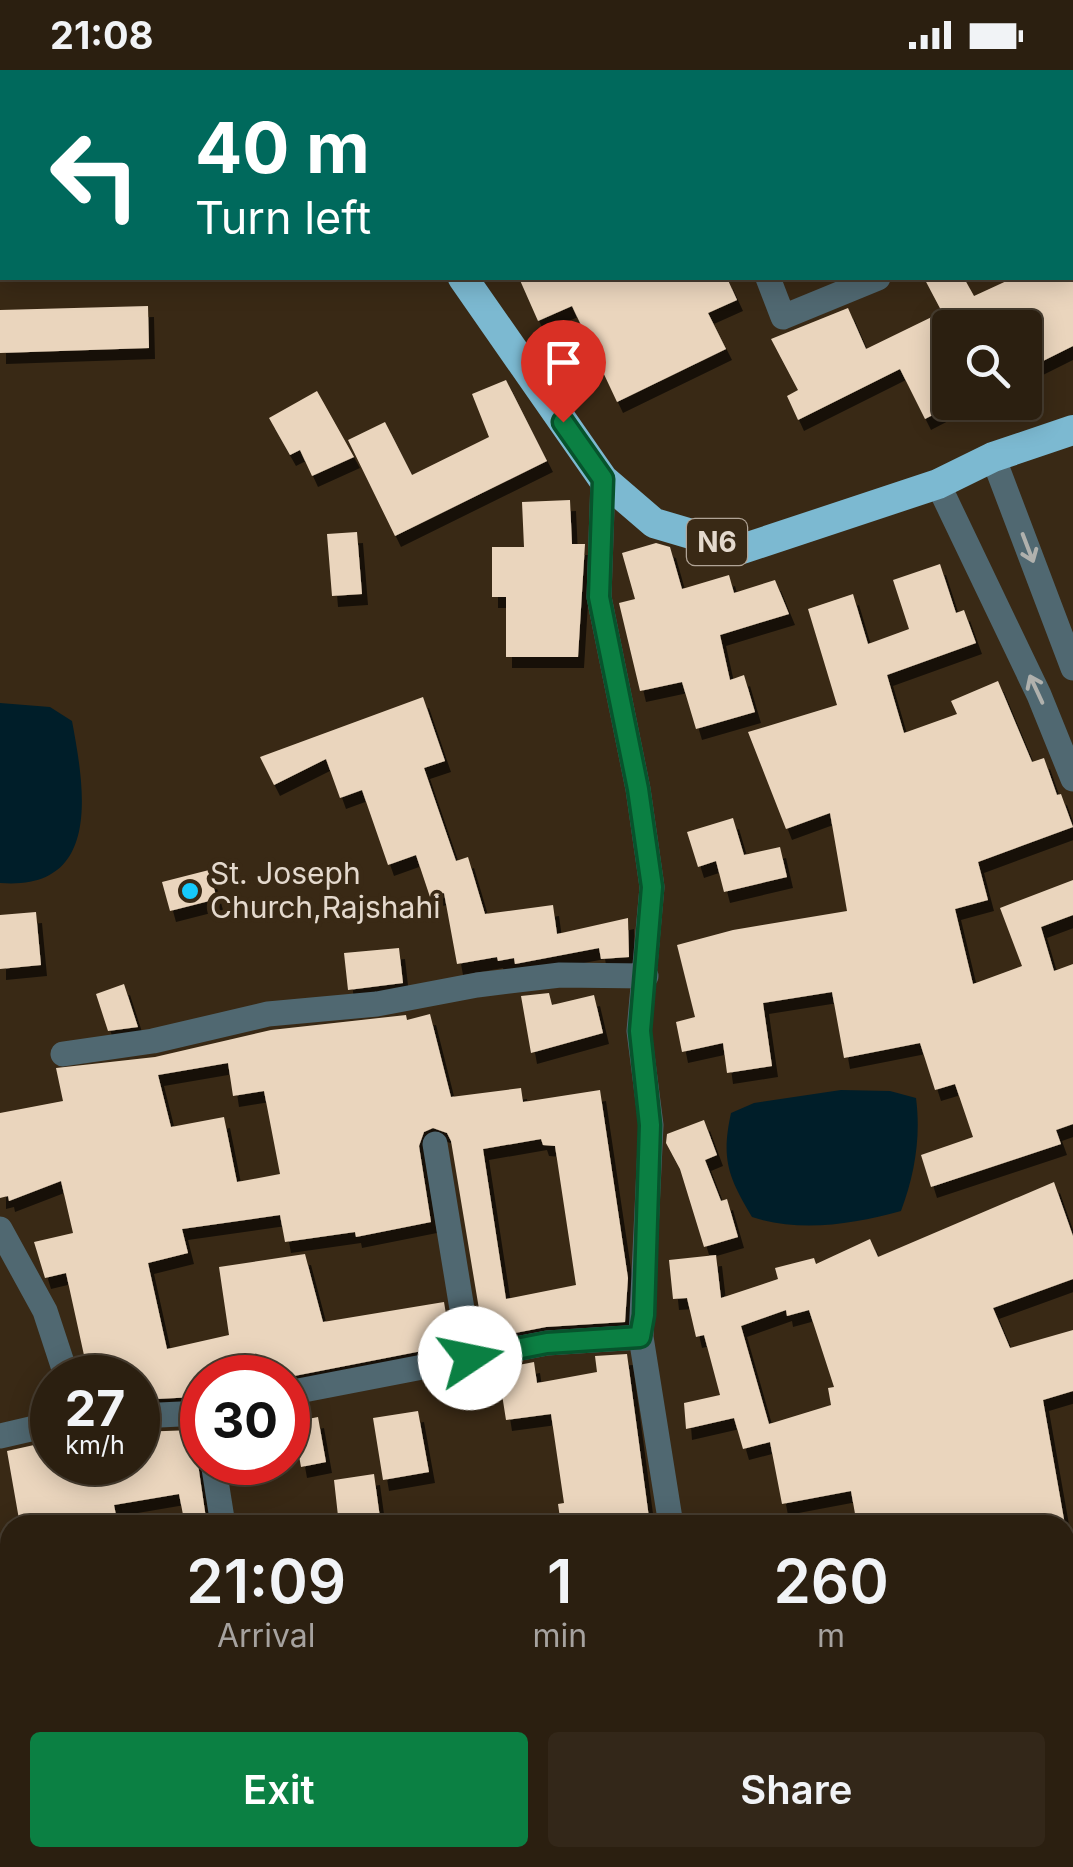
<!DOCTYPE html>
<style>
:root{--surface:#2b1f10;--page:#332719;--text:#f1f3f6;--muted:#a6a29f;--line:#473d30;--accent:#0b8043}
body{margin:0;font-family:Inter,sans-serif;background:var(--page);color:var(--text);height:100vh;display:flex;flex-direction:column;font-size:38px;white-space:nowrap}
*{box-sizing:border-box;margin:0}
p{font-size:32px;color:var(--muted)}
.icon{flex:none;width:55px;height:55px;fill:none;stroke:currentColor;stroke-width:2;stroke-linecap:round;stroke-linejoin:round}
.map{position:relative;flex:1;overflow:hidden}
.details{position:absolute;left:0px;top:1445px;width:1075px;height:352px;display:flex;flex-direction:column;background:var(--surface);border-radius:30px 30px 0 0;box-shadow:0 5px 25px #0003,0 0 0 2px var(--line)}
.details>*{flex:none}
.guide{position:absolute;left:0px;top:0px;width:1075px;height:210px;box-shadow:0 5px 25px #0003,0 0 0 2px var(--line);background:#00695c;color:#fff;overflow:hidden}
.fabs{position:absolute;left:932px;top:240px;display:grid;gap:20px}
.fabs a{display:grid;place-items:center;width:110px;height:110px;border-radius:10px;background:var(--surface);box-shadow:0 5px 25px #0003,0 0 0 2px var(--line);font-size:50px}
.speed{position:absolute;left:30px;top:1285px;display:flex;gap:20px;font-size:50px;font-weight:700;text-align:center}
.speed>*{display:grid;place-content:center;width:130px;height:130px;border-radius:50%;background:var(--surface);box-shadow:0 5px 25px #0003,0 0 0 2px var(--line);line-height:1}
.speed small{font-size:25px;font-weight:400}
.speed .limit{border:15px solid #d22;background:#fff;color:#111}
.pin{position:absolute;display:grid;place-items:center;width:85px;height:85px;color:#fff;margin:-102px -42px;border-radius:50% 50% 50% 0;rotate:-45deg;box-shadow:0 0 10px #0007}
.pin .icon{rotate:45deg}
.me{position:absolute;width:110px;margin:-55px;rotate:79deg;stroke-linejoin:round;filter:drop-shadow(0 0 8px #0008)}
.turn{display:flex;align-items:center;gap:35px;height:210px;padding:0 30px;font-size:45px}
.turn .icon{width:130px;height:130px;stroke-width:2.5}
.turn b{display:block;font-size:70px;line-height:85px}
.eta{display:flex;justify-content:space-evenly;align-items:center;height:170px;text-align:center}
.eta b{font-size:60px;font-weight:600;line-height:70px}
.cta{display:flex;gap:20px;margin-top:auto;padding:20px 30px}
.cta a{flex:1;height:115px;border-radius:10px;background:var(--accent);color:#fff;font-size:40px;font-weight:600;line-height:115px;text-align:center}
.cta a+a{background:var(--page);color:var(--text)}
.status{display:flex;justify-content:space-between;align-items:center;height:70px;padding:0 50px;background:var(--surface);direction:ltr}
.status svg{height:28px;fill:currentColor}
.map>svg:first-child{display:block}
.water{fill:#001e29}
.building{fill:#ead5bd;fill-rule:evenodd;filter:url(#shadow)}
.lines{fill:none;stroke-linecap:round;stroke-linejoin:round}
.minor{stroke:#506871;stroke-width:25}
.highway{stroke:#7cb9d1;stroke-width:30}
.oneway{stroke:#b0b1ad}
.route-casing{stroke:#07532c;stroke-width:25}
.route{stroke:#0b8043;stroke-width:18}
.poi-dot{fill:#16cafb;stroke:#392915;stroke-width:4}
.labels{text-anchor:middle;stroke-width:10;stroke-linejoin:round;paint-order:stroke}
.shield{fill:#392915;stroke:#b1a496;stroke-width:2.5}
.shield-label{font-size:28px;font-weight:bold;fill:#e4d9cd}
.poi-label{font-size:30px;fill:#e4d9cd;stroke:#392915;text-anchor:start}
</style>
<div class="status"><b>21:08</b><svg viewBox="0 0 49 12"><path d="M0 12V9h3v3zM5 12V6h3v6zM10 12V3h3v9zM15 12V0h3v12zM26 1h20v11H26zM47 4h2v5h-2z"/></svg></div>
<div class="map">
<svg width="1073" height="1797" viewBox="0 0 1073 1797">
<defs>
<filter id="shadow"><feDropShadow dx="6" dy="11" stdDeviation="0" flood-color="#0009"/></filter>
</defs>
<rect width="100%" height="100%" fill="#392915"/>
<!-- water -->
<path class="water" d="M 0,633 L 50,637 L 72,651 C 85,720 102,821 0,813 Z
M 841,1020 L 890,1021 L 916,1028 C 921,1066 915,1104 901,1141 C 853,1154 801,1163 752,1147 C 728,1107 721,1089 731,1043 L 754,1033 Z"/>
<!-- building -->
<path class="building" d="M 519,208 L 727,208 L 737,230 L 708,243 L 726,279 L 617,332 L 572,236 L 538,251 Z
M 924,208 L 964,208 L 974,226 L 1013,208 L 1073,208 L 1073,276 L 1025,300 L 1025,258 L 950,258 L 950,336 L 925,349 L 900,299 L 798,350 L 787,326 L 798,320 L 771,269 L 848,238 L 866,279 L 942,242 Z
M 148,236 L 149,278 L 0,283 L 0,240 Z
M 506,310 L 547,391 L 395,466 L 348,370 L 385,352 L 412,405 L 489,367 L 472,324 Z
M 317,321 L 354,387 L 312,406 L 300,380 L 290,385 L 269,348 Z
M 570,430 L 572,474 L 585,474 L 578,587 L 506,587 L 506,527 L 492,527 L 492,477 L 524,477 L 522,432 Z
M 357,462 L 362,524 L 332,526 L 327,464 Z
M 656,473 L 670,477 L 682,519 L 729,505 L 734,523 L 775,510 L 789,544 L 720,565 L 730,610 L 744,605 L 755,642 L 696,659 L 682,612 L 640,621 L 619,533 L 635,529 L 622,483 Z
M 940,494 L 956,543 L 964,540 L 976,573 L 887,605 L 904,663 L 957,644 L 951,631 L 998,611 L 1032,692 L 1044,688 L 1057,725 L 1061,724 L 1073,757 L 978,792 L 988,830 L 955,839 L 973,914 L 1022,896 L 1000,838 L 1073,810 L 1073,845 L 1041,857 L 1054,901 L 1073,894 L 1073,1054 L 1056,1060 L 1061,1074 L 931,1117 L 921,1085 L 973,1067 L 955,1014 L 935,1020 L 920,973 L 844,988 L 832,922 L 763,933 L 772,996 L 727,1003 L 723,973 L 682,982 L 676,952 L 695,947 L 677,875 L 733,860 L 847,841 L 830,743 L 786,759 L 748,662 L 837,635 L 808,539 L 853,524 L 868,574 L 909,559 L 893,510 Z
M 423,627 L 445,691 L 424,698 L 456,791 L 468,787 L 485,844 L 553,835 L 557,864 L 628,848 L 629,887 L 601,889 L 599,878 L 515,894 L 514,888 L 498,891 L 497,887 L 457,894 L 444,823 L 430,827 L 416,785 L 388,795 L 362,720 L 340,728 L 326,689 L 274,715 L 260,687 Z
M 733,748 L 744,785 L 780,777 L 787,807 L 724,822 L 716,791 L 698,797 L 687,762 Z
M 209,800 L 217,829 L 170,841 L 162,812 Z
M 36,842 L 41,895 L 0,899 L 0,845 Z
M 399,878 L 403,913 L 348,920 L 344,883 Z
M 124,914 L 138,957 L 108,961 L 96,924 Z
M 549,923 L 552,935 L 594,925 L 603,963 L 531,983 L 521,926 Z
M 430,944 L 451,1027 L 521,1018 L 523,1032 L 600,1020 L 628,1208 L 625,1252 L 546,1257 L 484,1269 L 451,1071 L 447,1063 L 433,1058 L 424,1062 L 419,1076 L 431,1152 L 356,1167 L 355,1162 L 285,1172 L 280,1145 L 182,1159 L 188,1183 L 148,1193 L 167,1279 L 229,1265 L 219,1197 L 305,1184 L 323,1252 L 444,1232 L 449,1262 L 425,1268 L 427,1280 L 284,1308 L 202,1308 L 202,1325 L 195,1327 L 138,1330 L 138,1308 L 89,1308 L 66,1203 L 45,1208 L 34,1172 L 73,1163 L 61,1111 L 9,1131 L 8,1126 L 0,1128 L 0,1043 L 63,1031 L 56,998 L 155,987 L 271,960 L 406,945 L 407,950 ZM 228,993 L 233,1026 L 264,1021 L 280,1104 L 237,1112 L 224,1047 L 171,1057 L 158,1005 ZM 541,1069 L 543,1075 L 555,1076 L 576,1215 L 506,1229 L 483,1079 Z
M 704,1050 L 717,1085 L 705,1090 L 721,1131 L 727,1129 L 738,1167 L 704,1177 L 680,1099 L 666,1073 L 667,1064 Z
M 1054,1112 L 1073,1166 L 1073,1209 L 993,1238 L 1010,1278 L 1073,1260 L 1073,1321 L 1043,1330 L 1065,1455 L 857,1455 L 851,1421 L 782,1434 L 770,1372 L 743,1379 L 734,1348 L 686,1359 L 684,1333 L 720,1325 L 704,1265 L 696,1267 L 687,1228 L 673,1229 L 669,1190 L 716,1185 L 721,1228 L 778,1209 L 775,1198 L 814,1188 L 816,1194 L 870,1169 L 878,1187 ZM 786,1240 L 787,1246 L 809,1240 L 834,1317 L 828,1318 L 831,1335 L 769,1354 L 741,1256 Z
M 627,1284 L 650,1455 L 624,1455 L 623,1449 L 561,1455 L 558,1434 L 564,1433 L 551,1344 L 506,1350 L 498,1299 L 534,1292 L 537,1313 L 597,1302 L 595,1286 Z
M 418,1341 L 429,1402 L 383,1410 L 373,1348 Z
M 318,1347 L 326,1392 L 301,1397 L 293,1352 Z
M 193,1360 L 207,1455 L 185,1455 L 179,1424 L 114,1435 L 118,1455 L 20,1455 L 7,1381 L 52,1371 L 52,1392 L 138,1392 L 138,1362 Z
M 374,1404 L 381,1455 L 339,1455 L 334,1410 Z"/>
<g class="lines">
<!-- minor -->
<path class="minor" d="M 688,0 L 689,2
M 768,208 L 783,247 L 878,208
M 993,387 L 1073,598
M 603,409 L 599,527 L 638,719 L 652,817 L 639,961 L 651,1055 L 641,1267 L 671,1455
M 938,414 L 1039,625 L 1073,709
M 63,984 L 153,971 L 268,944 L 377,934 L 477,915 L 560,905 L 646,906
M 435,1074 L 470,1288
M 0,1159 L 45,1241 L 67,1308
M 288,1323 L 547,1273 L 641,1267
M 138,1346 L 202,1343
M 0,1366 L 52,1354
M 213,1392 L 223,1455
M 1065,1726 L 1073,1724
M 208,1788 L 209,1797
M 230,1797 L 260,1788"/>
<!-- highway -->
<path class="highway" d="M 308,0 L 310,2
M 463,208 L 603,409 L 654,453 L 742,479 L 938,414 L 993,387 L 1073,360"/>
</g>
<!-- one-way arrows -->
<defs><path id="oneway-shaft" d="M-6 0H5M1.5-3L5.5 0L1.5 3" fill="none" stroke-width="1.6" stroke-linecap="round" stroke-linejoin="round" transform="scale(2.5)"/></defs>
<g class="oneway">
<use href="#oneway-shaft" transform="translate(1028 478) rotate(69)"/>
<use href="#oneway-shaft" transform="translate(1036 619) rotate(-115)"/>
</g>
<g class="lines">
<!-- route casing -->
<g class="route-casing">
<path id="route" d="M 470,1288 L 547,1273 L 640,1267 L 644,1245 L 650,1055 L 640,961 L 652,817 L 638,719 L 599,527 L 603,409 L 563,352"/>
</g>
<!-- route -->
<use href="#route" class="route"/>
</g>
<!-- markers -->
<circle class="poi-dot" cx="190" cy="821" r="10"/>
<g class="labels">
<!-- shield labels -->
<rect class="shield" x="687" y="449" width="60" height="46" rx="8"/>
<g class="shield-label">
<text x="717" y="482">N6</text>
</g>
<!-- poi labels -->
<g class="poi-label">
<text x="210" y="814">St. Joseph<tspan x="210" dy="34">Church,Rajshahi</tspan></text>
</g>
</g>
</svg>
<div class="fabs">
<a><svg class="icon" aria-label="search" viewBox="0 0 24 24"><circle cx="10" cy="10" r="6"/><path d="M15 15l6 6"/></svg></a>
</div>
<div class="speed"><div>27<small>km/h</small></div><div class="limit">30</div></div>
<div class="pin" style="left:563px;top:352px;background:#d93025"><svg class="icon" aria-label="arrive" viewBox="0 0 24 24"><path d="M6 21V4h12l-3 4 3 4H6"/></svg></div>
<svg class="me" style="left:470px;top:1288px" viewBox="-20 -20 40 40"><circle r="19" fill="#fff"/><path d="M0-13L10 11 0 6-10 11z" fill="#0b8043"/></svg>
<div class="guide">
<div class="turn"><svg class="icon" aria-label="left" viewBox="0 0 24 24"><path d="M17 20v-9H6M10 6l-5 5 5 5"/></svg><div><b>40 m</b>Turn left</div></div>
</div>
<section class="details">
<div class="eta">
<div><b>21:09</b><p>Arrival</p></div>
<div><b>1</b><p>min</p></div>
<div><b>260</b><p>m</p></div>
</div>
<div class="cta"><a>Exit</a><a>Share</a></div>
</section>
</div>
